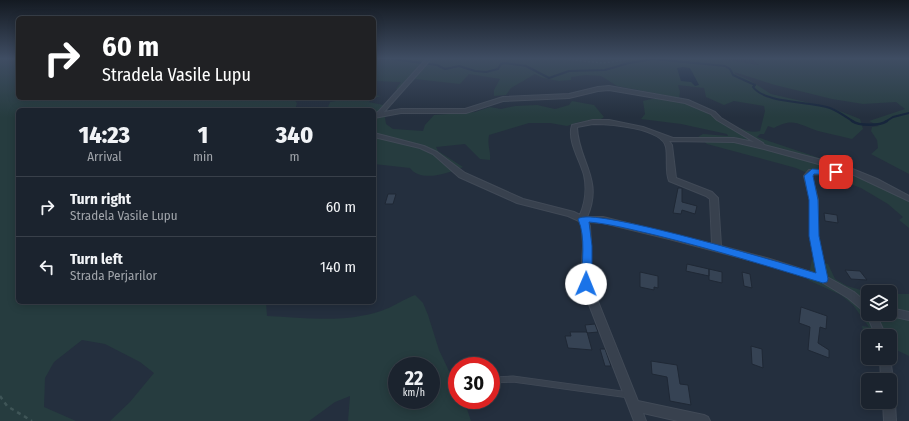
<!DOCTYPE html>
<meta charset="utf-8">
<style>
:root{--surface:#1b232e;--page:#282f3a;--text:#f1f3f6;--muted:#a0a4aa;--line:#39404a}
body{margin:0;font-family:"Fira Sans Condensed",sans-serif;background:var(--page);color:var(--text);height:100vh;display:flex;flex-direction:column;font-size:15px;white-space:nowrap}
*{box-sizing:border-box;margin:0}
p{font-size:13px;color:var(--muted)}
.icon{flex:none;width:22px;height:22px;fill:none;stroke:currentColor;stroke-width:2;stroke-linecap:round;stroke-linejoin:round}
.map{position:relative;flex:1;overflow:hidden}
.details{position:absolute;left:16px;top:108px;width:360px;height:196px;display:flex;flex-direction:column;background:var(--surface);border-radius:6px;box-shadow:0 2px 10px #0003,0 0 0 1px var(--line)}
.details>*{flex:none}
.hud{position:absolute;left:16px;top:16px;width:360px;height:84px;border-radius:6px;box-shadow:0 2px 10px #0003,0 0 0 1px var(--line);background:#202124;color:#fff;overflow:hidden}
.controls{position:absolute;left:861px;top:285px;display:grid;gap:8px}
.controls a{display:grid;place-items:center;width:36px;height:36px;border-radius:6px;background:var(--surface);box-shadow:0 2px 10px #0003,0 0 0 1px var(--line);font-size:20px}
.speed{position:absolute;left:388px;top:357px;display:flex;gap:8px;font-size:20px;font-weight:700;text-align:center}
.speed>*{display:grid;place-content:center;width:52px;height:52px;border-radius:50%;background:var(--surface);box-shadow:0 2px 10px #0003,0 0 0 1px var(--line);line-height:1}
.speed small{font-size:10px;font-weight:400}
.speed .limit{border:6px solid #d22;background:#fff;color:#111}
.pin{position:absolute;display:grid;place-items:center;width:34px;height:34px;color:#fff;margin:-17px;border-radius:8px;box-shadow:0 2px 6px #0006}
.me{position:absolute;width:44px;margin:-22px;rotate:1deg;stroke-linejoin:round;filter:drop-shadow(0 0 3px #0008)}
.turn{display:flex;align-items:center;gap:14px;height:84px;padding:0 20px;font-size:18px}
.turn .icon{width:52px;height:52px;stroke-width:2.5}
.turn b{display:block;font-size:28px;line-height:34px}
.eta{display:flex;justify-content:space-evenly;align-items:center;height:68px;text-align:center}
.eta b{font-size:24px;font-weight:800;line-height:28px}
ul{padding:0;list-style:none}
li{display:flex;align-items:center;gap:12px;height:60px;padding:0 20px;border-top:1px solid var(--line)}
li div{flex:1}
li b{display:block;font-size:15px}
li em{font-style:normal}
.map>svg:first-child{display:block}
.green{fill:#263c3f;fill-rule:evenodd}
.water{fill:#17263c}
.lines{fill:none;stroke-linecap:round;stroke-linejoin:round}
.stream-far1{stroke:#17263c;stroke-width:2}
.stream{stroke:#17263c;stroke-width:2.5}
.building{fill:#364354;stroke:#1f2835}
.service-casing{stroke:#414a57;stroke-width:7}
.minor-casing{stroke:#414a57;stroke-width:2}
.path-far1{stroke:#3f5557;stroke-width:1.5;stroke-dasharray:2 2;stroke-linecap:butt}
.path{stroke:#3f5557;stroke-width:2.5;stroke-dasharray:4 4;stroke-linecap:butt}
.service{stroke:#38414e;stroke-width:5.5}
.minor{fill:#38414e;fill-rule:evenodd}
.route{fill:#1a73e8;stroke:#114b97}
</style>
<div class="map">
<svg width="909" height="421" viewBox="0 0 909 421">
<rect width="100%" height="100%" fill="#242f3e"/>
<!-- green -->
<path class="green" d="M 0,59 L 18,59 L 18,98 L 293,98 L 297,103 L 295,110 L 18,110 L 18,302 L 266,302 L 267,316 C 305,318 345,323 381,311 C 393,307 404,299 415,295 L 423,303 L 428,315 L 439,350 L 457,388 L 457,400 L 464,400 L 471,421 L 348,421 L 350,396 L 335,402 L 309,421 L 110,421 L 130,402 L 154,373 L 140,362 L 105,344 L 82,340 L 54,362 L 45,378 L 44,407 L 76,421 L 0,421 ZM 397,366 L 431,366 L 431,400 L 397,400 Z
M 374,59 L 720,59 L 759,65 L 752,59 L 909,59 L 909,174 L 871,154 L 878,148 L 877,140 L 871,131 L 872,127 L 879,126 L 869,121 L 905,109 L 896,102 L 863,104 L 832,99 L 775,85 L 734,72 L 735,74 L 749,80 L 771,94 L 832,108 L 860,119 L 863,129 L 852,139 C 841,136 829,134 818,131 C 799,125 794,117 774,128 L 768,126 L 764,134 L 760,134 L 757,137 L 849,168 L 885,183 L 909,196 L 909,228 L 899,220 L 903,217 L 888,204 L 861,188 L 826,175 L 814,176 L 796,168 L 707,144 L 698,137 L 703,134 L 728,136 L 727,134 L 681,124 L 641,119 L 645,114 L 643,101 C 679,90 708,114 737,130 L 740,128 C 746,131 753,133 760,131 L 765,111 L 764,106 L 734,101 L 724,105 L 706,97 L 704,88 L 678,85 L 680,92 L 679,98 L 617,86 L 601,76 L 586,75 L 571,77 L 571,80 L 559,81 L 543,78 L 535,74 L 511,88 L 506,95 L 494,96 L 494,90 L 500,79 L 469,74 L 460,84 L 415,79 L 405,89 L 396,89 L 401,82 L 374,81 Z
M 374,95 L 381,96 L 371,99 L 369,102 L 388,106 L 385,118 L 386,124 L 393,129 L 423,131 L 425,125 L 434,115 L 475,112 L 490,107 L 501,109 L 515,106 L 537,105 L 555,109 L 569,105 L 572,101 L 594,105 L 604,117 L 601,119 L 579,122 L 567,126 L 550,123 L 529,123 L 489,135 C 487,147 491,150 490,160 L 480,159 L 465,144 L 436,147 L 438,151 L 463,167 C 449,173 421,183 410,168 L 374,164 L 374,110 L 327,110 L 330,102 L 354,98 L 374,98 Z
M 812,259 L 828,264 L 835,279 L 847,286 L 868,292 L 868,314 L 890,314 L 890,294 L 909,294 L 909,356 L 890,347 L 890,336 L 868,336 L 868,344 L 866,344 L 862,326 L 869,327 L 853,305 L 841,295 L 808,280 Z"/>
<!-- water -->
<path class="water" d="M 683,67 L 690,68 L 699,85 L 695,86 L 691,82 L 681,81 L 677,68 Z"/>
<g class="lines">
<!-- stream-far1 -->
<path class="stream-far1" d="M 374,59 L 389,59
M 392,59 L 437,65 L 445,69 L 459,66 L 475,71 L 486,72 L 498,69 L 501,64 L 504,63 L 526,66 L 549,78 L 569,71 L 605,70 L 629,63 L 654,59 L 725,66 L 730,69 L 733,75 L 755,85 L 753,87 C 766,104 809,101 830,108 C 838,111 846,117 854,122
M 885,122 L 893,117 L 909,113"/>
<!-- stream -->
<path class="stream" d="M 852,121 C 859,126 880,126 887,121"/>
</g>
<!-- building -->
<path class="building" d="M 678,188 L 682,188 L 682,202 L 697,206 L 695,214 L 682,210 L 681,214 L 673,213 Z
M 388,194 L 396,194 L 393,204 L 385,204 Z
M 824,213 L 837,215 L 838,223 L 825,221 Z
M 687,264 L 709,269 L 709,276 L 686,271 Z
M 709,269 L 722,272 L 722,283 L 709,280 Z
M 845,270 L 860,271 L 867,280 L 851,279 Z
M 640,272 L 658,276 L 658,288 L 654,287 L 654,290 L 640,287 Z
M 742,272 L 750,274 L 752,288 L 744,286 Z
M 801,307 L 827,316 L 826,329 L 820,327 L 818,343 L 829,350 L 829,358 L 808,350 L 810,327 L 799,323 Z
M 595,324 L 598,332 L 587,333 L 585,325 Z
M 570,332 L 587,332 L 592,350 L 568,348 L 565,336 L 571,336 Z
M 751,346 L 762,349 L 763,368 L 752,364 Z
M 600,349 L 605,349 L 611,366 L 605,366 Z
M 651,361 L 677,365 L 680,384 L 688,385 L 691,405 L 670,401 L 667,377 L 652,374 Z"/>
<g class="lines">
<!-- service casing -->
<g class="service-casing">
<path id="service" d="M 491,380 L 513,379 L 629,395"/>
</g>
<!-- minor casing -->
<g class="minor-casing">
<path id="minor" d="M 426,59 L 431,59 L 384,112 L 401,109 L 465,109 L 503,97 L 569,94 L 598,87 L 609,86 L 688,100 L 715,112 L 721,118 L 763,143 L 764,145 L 845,166 L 877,179 L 909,196 L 909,201 L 854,175 L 814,174 L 812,176 L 818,200 L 818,236 L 827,277 L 854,292 L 868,304 L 868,314 L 876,314 L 886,336 L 876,336 L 866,313 L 848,298 L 820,281 L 768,265 L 669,239 L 603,223 L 588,222 L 590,226 L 591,246 L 591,284 L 638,401 L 704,415 L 708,417 L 710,421 L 678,421 L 643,413 L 646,421 L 634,421 L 581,284 L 583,246 L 582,226 L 579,221 L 568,216 L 517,203 L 459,177 L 433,154 L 420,148 L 374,137 L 374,133 L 424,146 L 437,152 L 465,173 L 523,199 L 574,212 L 580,215 C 585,203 587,188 584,175 C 580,160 567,141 572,125 L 593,120 L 609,120 L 643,127 L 673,138 L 734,138 L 754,142 L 717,120 L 711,114 L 685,103 L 609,90 L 598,91 L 569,98 L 503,101 L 466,113 L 401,113 L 374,118 L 374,114 L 379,111 ZM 593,124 C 610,124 662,128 666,147 C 668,158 665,171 669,181 L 706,196 L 710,199 L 712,244 L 603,217 L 587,217 C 604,179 578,161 577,127 ZM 669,141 L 734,142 L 764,149 L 844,171 L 812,170 L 809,170 L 804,176 L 810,200 L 810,236 L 817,274 L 770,259 L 721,246 L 718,198 L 712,192 L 676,178 L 672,145 Z
M 890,308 L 909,312 L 909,320 L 886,315 L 890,314 Z
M 890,357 L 893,380 L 890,384 L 890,380 L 881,380 L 880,358 Z
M 890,397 L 893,398 L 895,402 L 896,421 L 884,421 L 883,402 L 890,402 Z"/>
</g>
<!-- path-far1 -->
<path class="path-far1" d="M 564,59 L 603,63 L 632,59"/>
<!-- path -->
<path class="path" d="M 0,396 L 7,406 L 32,421"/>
<!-- service -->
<use href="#service" class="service"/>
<!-- minor -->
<use href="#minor" class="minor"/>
</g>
<!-- sky -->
<linearGradient id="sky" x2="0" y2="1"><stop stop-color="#141a22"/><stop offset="0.5" stop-color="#3f4d63"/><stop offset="1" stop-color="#3f4d63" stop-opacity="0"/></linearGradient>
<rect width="909" height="117" fill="url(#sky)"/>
<!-- route -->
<path class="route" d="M 812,169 L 836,170 L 840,172 L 836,175 L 814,174 L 813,176 L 818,200 L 819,236 L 828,279 L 827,282 L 823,283 C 767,266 712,249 655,235 C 633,230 611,224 589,222 L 592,246 L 592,284 L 586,288 L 581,284 C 582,263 586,237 578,219 C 589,205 789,265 816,273 L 809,236 L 809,200 L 804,176 Z"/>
</svg>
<div class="controls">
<a><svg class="icon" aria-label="layers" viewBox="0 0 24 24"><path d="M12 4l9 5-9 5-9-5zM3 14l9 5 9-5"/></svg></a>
<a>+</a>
<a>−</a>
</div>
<div class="speed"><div>22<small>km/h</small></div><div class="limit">30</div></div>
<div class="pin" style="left:836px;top:172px;background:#d93025"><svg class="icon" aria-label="arrive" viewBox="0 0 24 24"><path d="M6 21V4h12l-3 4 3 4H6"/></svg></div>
<svg class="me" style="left:586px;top:284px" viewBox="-20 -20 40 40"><circle r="19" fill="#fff"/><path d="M0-13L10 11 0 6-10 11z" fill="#1a73e8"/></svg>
<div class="hud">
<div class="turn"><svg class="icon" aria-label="right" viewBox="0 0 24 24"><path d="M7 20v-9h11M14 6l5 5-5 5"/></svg><div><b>60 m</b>Stradela Vasile Lupu</div></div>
</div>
<section class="details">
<div class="eta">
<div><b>14:23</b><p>Arrival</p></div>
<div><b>1</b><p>min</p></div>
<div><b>340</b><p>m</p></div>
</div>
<ul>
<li><svg class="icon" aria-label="right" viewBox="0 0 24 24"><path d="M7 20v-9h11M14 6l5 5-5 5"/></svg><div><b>Turn right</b><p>Stradela Vasile Lupu</p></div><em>60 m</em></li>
<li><svg class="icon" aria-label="left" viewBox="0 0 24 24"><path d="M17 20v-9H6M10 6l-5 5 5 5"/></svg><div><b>Turn left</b><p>Strada Perjarilor</p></div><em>140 m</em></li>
</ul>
</section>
</div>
